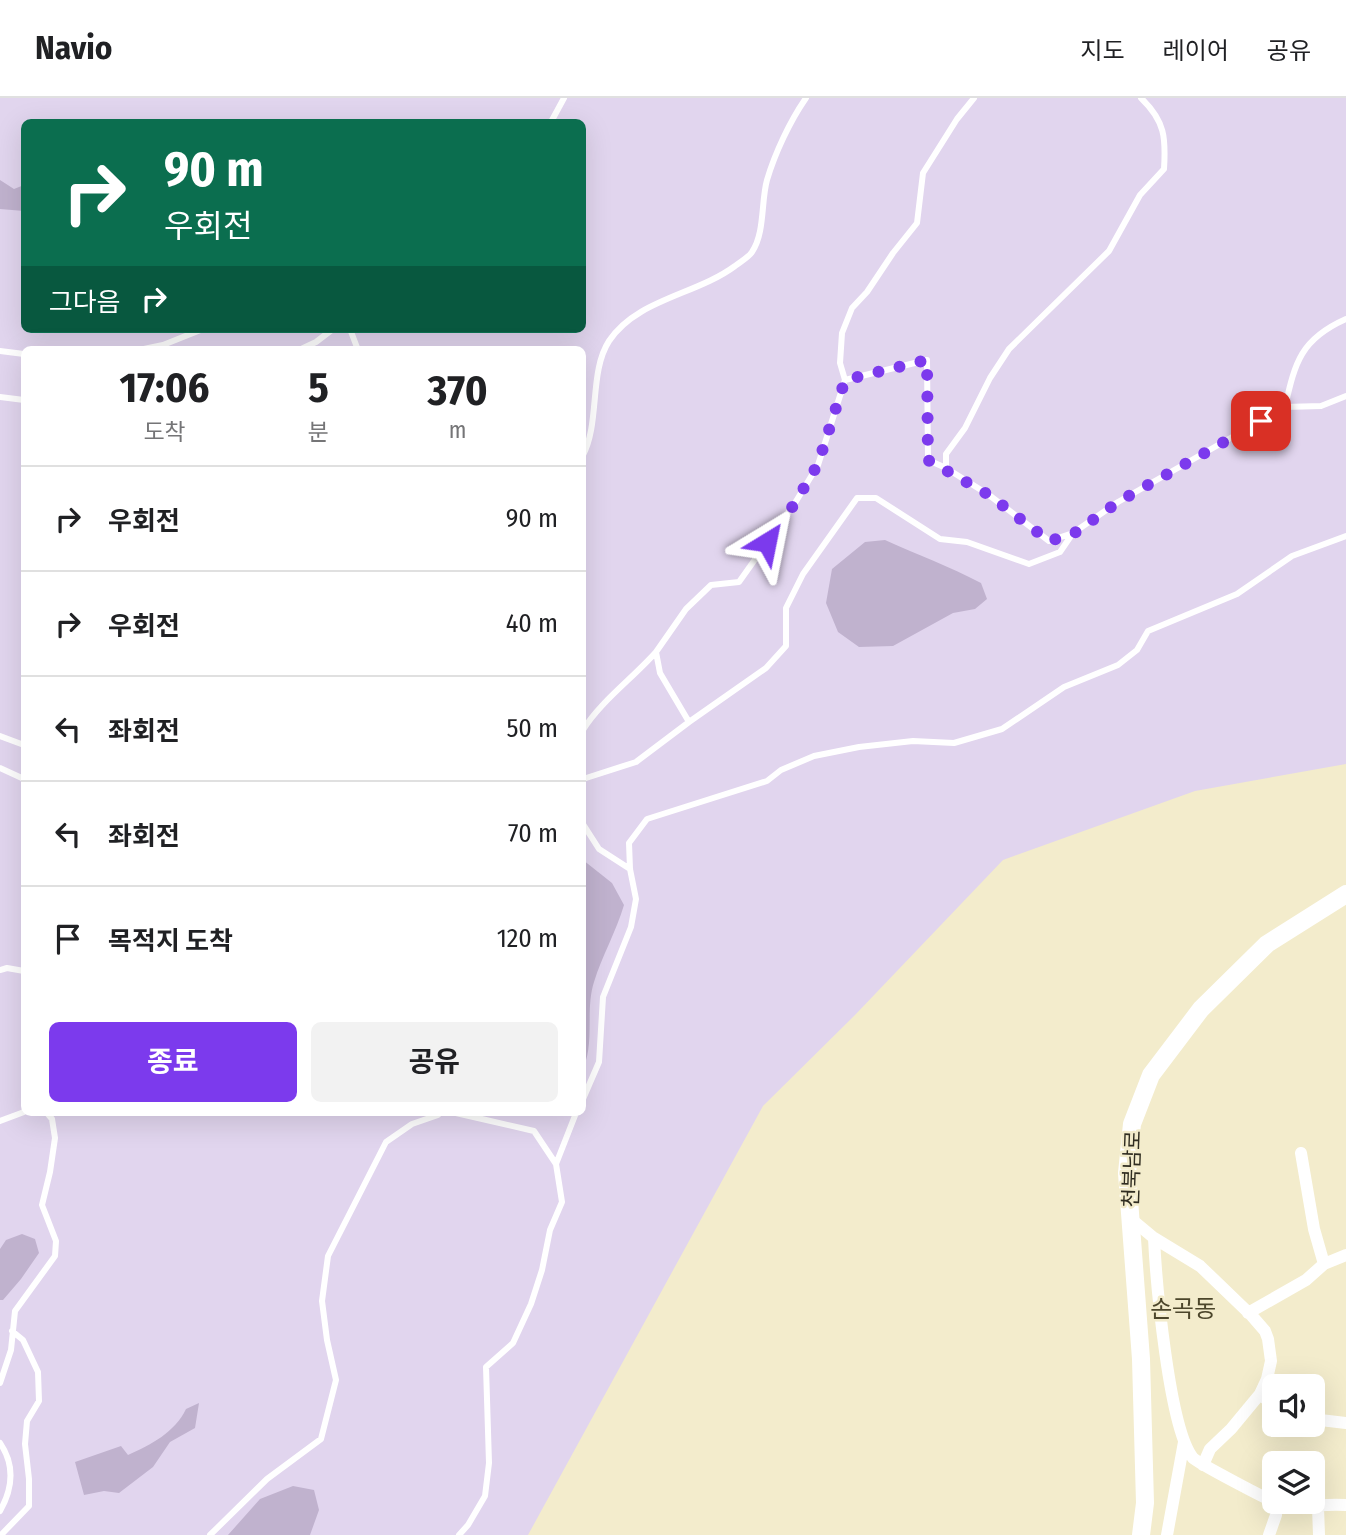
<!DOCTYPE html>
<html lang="ko">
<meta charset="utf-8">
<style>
:root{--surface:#fff;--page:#f2f2f2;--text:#202124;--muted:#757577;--line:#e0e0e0;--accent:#7c3aed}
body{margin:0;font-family:"Fira Sans Condensed","Noto Sans KR",sans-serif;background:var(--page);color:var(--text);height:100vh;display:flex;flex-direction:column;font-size:26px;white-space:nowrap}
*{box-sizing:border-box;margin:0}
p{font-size:23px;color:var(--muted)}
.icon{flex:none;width:38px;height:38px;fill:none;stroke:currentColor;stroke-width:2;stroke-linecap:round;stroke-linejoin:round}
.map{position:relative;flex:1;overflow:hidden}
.details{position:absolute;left:21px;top:248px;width:565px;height:770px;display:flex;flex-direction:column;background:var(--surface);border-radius:10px;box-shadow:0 7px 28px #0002}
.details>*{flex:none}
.top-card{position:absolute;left:21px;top:21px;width:565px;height:214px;border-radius:10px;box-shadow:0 7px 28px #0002;background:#0b6e4f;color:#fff;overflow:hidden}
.fabs{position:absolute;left:1262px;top:1276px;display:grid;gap:14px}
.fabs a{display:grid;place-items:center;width:63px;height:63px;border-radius:10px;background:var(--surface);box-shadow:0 7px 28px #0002;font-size:35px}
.pin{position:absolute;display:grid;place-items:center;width:60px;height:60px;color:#fff;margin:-30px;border-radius:14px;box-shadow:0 4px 10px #0006}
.me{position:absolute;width:77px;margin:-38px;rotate:35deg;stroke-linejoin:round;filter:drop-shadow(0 0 5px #0008)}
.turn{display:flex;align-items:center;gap:24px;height:147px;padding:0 28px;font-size:32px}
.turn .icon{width:91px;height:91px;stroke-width:2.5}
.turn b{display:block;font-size:49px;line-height:60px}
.then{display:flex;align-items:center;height:66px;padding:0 28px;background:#0003;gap:14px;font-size:26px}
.eta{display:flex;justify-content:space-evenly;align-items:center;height:119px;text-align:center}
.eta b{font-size:42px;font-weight:700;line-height:49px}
.button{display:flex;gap:14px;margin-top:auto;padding:14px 28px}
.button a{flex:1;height:80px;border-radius:10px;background:var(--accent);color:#fff;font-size:28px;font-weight:700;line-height:80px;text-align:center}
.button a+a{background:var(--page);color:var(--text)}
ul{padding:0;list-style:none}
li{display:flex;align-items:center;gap:21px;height:105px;padding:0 28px;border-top:2px solid var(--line)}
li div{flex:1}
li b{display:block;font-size:26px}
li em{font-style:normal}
header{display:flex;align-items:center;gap:42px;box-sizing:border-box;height:98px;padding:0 35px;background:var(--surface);border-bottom:2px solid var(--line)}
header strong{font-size:33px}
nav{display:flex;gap:38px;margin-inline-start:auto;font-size:24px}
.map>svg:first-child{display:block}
.green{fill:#e1d5ee;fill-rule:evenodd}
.water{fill:#c0b2ce}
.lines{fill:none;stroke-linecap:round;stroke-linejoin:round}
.lane{stroke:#fff;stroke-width:6}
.street{stroke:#fff;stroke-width:12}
.secondary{stroke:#fff;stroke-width:18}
.route{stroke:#7c3aed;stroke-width:12;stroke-dasharray:0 21.6}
.labels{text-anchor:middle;stroke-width:5;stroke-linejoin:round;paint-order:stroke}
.street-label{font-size:21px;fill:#302d21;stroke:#f3eccc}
.quarter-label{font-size:24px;fill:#4c462b;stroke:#f3eccc}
</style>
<header>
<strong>Navio</strong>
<nav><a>지도</a><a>레이어</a><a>공유</a></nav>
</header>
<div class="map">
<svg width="1346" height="1437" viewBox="0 0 1346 1437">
<rect width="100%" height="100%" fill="#f3eccc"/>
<!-- green -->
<path class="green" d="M 0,0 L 1346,0 L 1346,666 L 1195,693 L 1003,762 L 855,917 L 763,1008 L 528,1437 L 0,1437 ZM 24,24 L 583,24 L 583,231 L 24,231 ZM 24,252 L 583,252 L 583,1015 L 24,1015 Z"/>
<!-- water -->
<path class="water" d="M 0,82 L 14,91 L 24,87 L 24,113 L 0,111 Z
M 885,442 C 918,457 949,468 981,485 L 987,501 L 975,511 L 953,515 L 893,548 L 859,549 L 838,534 L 826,505 L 832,471 L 865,444 Z
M 583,762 L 612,785 L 624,807 C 616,834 602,858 594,884 C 585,912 595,944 583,971 Z
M 22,1136 L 35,1141 L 39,1155 L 21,1181 L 3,1202 L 0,1202 L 0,1151 L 6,1142 Z
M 199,1305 L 195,1330 L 170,1344 L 153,1369 L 119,1395 L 104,1393 L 84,1397 L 75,1364 L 121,1348 L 128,1357 C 151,1347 175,1334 186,1311 Z
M 293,1388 L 314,1392 L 319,1412 L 310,1437 L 228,1437 L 260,1401 Z"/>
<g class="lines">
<!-- lane -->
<path class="lane" d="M 1141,0 C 1165,23 1166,40 1164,71 L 1140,97 L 1109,153 L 1009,251 L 990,280 L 965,330 L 946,356 L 946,370 L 989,397 L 1049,443 L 1073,435 L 1118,404 L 1285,309 L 1321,308 L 1346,298
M 551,24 L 564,0
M 350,231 L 358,252
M 139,252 L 163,247 L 203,231
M 299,252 L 316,244 L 333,231
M 0,253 L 24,256
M 0,299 L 24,302
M 1285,309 C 1295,264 1301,241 1346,221
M 583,357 C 600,325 589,274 609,243 C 637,201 696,197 735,168 C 740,164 749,159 752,154 C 765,135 761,103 767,82 C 775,55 790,23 806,0
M 946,370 L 928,362 L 927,262 L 845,282 L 840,265 L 842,235 L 852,210 L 867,194 L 893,155 L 917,125 L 923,75 L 957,21 L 974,0
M 689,624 L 660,575 L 656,554 L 686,511 L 711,487 L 739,484 L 795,405 L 818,367 L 845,282
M 583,632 C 600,604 633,580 656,554
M 0,638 L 24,647
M 0,670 L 24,681
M 583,681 L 636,664 L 689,624 L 766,570 L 786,548 L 786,510 L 803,476 L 857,400 L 876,400 L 940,441 L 967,444 L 1029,466 L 1060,454 L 1073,435
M 583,726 L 599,751 L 630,771
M 0,872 L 7,870 L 24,873
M 583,1001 L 599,964 L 603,899 L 631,829 L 636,801 L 630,771 L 629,745 L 647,721 L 767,683 L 781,672 L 814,658 L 859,649 L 913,643 L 954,645 L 1002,631 L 1064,589 L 1118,567 L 1137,552 L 1148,533 L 1237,496 L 1292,458 L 1346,438
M 436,1015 L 447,1015
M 456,1015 L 534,1033 L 556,1066
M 0,1023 L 24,1014
M 0,1285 L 11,1252 L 15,1213 L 55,1158 L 56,1143 L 42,1107 L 50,1074 L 55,1040 L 52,1021 L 47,1015
M 0,1345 C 15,1367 13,1390 0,1413
M 1,1437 L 29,1408 L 29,1381 L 25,1346 L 27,1323 L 39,1303 L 38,1274 L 23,1242 L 12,1233
M 210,1437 L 267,1381 L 321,1341 L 336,1282 L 327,1242 L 322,1203 L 328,1158 L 386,1044 L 412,1026 L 438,1017
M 459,1437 L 468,1427 L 485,1398 L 489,1365 L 486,1269 L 513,1245 L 531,1206 L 542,1172 L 550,1132 L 562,1104 L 556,1066 L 576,1015"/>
<!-- street -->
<path class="street" d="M 1301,1055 L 1314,1131 L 1324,1166
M 1130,1120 L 1154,1140 L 1200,1168 L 1252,1218 L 1265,1233 L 1268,1241 L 1271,1263 L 1267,1281 L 1260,1296 L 1231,1331 L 1210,1351 L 1203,1367
M 1154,1140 C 1156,1182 1169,1331 1193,1360 C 1198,1365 1268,1402 1277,1405 C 1301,1411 1323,1405 1346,1407
M 1248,1215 L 1306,1182 L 1324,1166 L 1346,1157
M 1260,1296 L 1274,1308
M 1312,1321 L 1346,1325
M 1318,1409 L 1319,1437
M 1167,1437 L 1184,1344
M 1269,1437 L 1276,1417 L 1277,1405"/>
<!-- secondary -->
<path class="secondary" d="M 1141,1437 L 1145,1405 L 1141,1261 L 1127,1075 L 1132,1026 L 1151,977 L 1201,911 L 1267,846 L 1346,796"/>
</g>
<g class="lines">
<!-- route -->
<path class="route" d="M 767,444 L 795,405 L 818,366 L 845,282 L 927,262 L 928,362 L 989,397 L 1049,443 L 1073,436 L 1118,404 L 1261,323"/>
</g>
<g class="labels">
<!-- street labels -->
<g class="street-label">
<text transform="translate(1132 1071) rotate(-88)" y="7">천북남로</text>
</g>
<!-- quarter labels -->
<g class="quarter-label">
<text x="1183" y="1219">손곡동</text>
</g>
</g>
</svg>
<div class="fabs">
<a><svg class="icon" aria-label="sound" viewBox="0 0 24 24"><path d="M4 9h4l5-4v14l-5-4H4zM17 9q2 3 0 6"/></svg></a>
<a><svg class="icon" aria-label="layers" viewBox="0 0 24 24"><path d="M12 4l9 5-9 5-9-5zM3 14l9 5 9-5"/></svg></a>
</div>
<div class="pin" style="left:1261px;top:323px;background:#d93025"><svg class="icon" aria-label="arrive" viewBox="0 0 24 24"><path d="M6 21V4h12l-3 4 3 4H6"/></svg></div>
<svg class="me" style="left:767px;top:444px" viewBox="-20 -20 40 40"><path d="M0-17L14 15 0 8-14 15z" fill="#7c3aed" stroke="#fff" stroke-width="4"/></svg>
<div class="top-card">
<div class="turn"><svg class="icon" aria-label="right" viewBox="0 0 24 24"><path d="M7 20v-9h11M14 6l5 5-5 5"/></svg><div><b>90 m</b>우회전</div></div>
<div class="then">그다음<svg class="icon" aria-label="right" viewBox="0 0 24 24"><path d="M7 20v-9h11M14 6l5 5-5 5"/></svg></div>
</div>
<section class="details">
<div class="eta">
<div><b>17:06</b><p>도착</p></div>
<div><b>5</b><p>분</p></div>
<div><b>370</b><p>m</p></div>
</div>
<ul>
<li><svg class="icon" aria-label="right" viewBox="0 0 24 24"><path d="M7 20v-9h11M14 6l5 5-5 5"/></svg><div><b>우회전</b></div><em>90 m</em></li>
<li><svg class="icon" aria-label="right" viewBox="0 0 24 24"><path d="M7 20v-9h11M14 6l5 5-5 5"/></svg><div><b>우회전</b></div><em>40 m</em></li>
<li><svg class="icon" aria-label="left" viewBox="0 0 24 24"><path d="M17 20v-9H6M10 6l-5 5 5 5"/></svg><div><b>좌회전</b></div><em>50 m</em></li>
<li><svg class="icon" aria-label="left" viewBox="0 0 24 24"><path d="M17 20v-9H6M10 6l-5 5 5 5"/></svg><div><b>좌회전</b></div><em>70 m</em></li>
<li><svg class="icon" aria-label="arrive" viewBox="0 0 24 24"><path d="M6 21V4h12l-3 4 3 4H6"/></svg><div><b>목적지 도착</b></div><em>120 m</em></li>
</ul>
<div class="button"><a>종료</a><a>공유</a></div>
</section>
</div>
